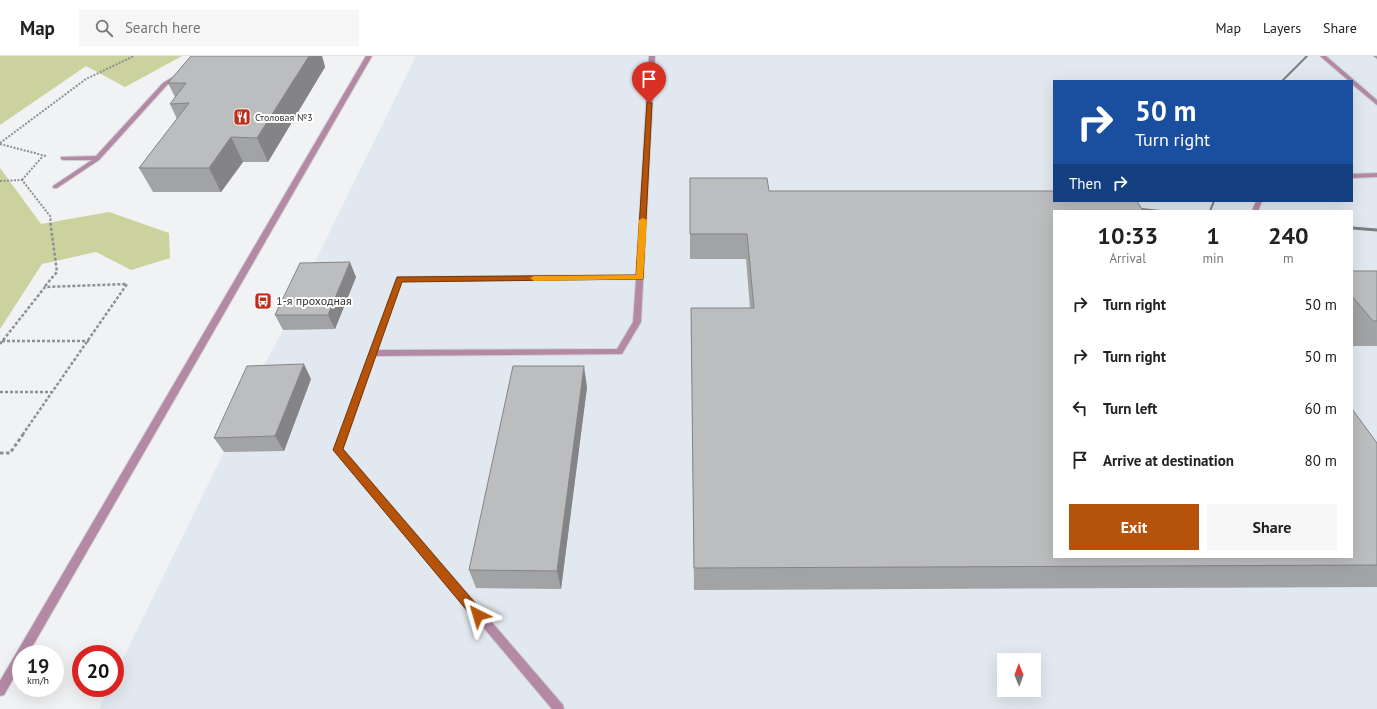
<!DOCTYPE html>
<meta charset="utf-8">
<style>
:root{--surface:#fff;--page:#f6f6f6;--text:#222;--muted:#767676;--line:#e0e0e0;--accent:#b45309}
body{margin:0;font-family:"PT Sans",sans-serif;background:var(--page);color:var(--text);height:100vh;display:flex;flex-direction:column;font-size:15px;white-space:nowrap}
*{box-sizing:border-box;margin:0}
p{font-size:13px;color:var(--muted)}
.icon{flex:none;width:22px;height:22px;fill:none;stroke:currentColor;stroke-width:2;stroke-linecap:round;stroke-linejoin:round}
.map{position:relative;flex:1;overflow:hidden}
.panel{position:absolute;left:1053px;top:154px;width:300px;height:348px;display:flex;flex-direction:column;background:var(--surface);border-radius:0px;box-shadow:0 4px 16px #0002}
.panel>*{flex:none}
.top-card{position:absolute;left:1053px;top:24px;width:300px;height:122px;border-radius:0px;box-shadow:0 4px 16px #0002;background:#1a4fa0;color:#fff;overflow:hidden}
.needle{width:26px;rotate:359deg}
.controls{position:absolute;left:997px;top:597px;display:grid;gap:8px}
.controls a{display:grid;place-items:center;width:44px;height:44px;border-radius:0px;background:var(--surface);box-shadow:0 4px 16px #0002;font-size:20px}
.speed{position:absolute;left:12px;top:589px;display:flex;gap:8px;font-size:20px;font-weight:700;text-align:center}
.speed>*{display:grid;place-content:center;width:52px;height:52px;border-radius:50%;background:var(--surface);box-shadow:0 4px 16px #0002;line-height:1}
.speed small{font-size:10px;font-weight:400}
.speed .limit{border:6px solid #d22;background:#fff;color:#111}
.pin{position:absolute;display:grid;place-items:center;width:34px;height:34px;color:#fff;margin:-41px -17px;border-radius:50% 50% 50% 0;rotate:-45deg;box-shadow:0 0 4px #0007}
.pin .icon{rotate:45deg}
.me{position:absolute;width:44px;margin:-22px;rotate:320deg;stroke-linejoin:round;filter:drop-shadow(0 0 3px #0008)}
.turn{display:flex;align-items:center;gap:14px;height:84px;padding:0 16px;font-size:18px}
.turn .icon{width:52px;height:52px;stroke-width:2.5}
.turn b{display:block;font-size:28px;line-height:34px}
.then{display:flex;align-items:center;height:38px;padding:0 16px;background:#0003;gap:8px;font-size:15px}
.eta{display:flex;justify-content:space-evenly;align-items:center;height:68px;text-align:center}
.eta b{font-size:24px;font-weight:800;line-height:28px}
.primary-button{display:flex;gap:8px;margin-top:auto;padding:8px 16px}
.primary-button a{flex:1;height:46px;border-radius:0px;background:var(--accent);color:#fff;font-size:16px;font-weight:800;line-height:46px;text-align:center}
.primary-button a+a{background:var(--page);color:var(--text)}
ul{padding:0;list-style:none}
li{display:flex;align-items:center;gap:12px;height:52px;padding:0 16px}
li div{flex:1}
li b{display:block;font-size:15px}
li em{font-style:normal}
header{display:flex;align-items:center;gap:24px;box-sizing:border-box;height:56px;padding:0 20px;background:var(--surface);border-bottom:1px solid var(--line)}
header strong{font-size:19px}
nav{display:flex;gap:22px;margin-inline-start:auto;font-size:14px}
.search{width:280px;height:36px;background:var(--page);display:flex;align-items:center;gap:10px;box-sizing:border-box;padding:0 14px;border-radius:0px;color:var(--muted);font-size:15px}
.map>svg:first-child{display:block}
.built{fill:#e1e8ef;fill-rule:evenodd}
.green{fill:#cbd29e}
.lines{fill:none;stroke-linecap:round;stroke-linejoin:round}
.lane-casing{stroke:#cfd0d0;stroke-width:2}
.street-casing{stroke:#cfd0d0;stroke-width:2}
.path-far2{stroke:#8f9091;stroke-width:2;stroke-dasharray:2 1.5;stroke-linecap:butt}
.path-far1{stroke:#8f9091;stroke-width:2.5;stroke-dasharray:3 2;stroke-linecap:butt}
.path{stroke:#8f9091;stroke-width:3;stroke-dasharray:3.5 2.5;stroke-linecap:butt}
.lane{fill:#b389a5;fill-rule:evenodd}
.street{fill:#b389a5;fill-rule:evenodd}
.rail-far1{stroke:#7d7e7f;stroke-width:2}
.rail{stroke:#7d7e7f;stroke-width:3}
.wall{fill:#a2a3a4}
.shaded-wall{fill:#848486}
.building{fill:#bcbdbf;stroke:#848486}
.route{fill:#b45309;stroke:#753606}
.slow{fill:#f59e0b}
.labels{text-anchor:middle;stroke-width:4;stroke-linejoin:round;paint-order:stroke}
.far-poi-label{font-size:10px;fill:#323333;stroke:#fff;text-anchor:start}
.poi-label{font-size:12px;fill:#323333;stroke:#fff;text-anchor:start}
</style>
<header>
<strong>Map</strong>
<div class="search"><svg class="icon" aria-label="search" viewBox="0 0 24 24"><circle cx="10" cy="10" r="6"/><path d="M15 15l6 6"/></svg>Search here</div>
<nav><a>Map</a><a>Layers</a><a>Share</a></nav>
</header>
<div class="map">
<svg width="1377" height="653" viewBox="0 0 1377 653">
<rect width="100%" height="100%" fill="#f1f2f3"/>
<!-- built -->
<path class="built" d="M 416,0 L 1377,0 L 1377,653 L 99,653 L 109,632 L 115,632 L 115,619 L 224,396 L 256,324 L 283,274 L 307,222 ZM 1054,25 L 1352,25 L 1352,145 L 1054,145 ZM 1054,155 L 1352,155 L 1352,501 L 1054,501 ZM 1004,604 L 1034,604 L 1034,634 L 1004,634 Z"/>
<!-- green -->
<path class="green" d="M 0,0 L 182,0 L 125,31 L 86,10 L 0,69 Z
M 0,112 L 41,168 L 109,156 L 169,177 L 170,202 L 131,214 L 96,196 L 42,208 L 0,273 Z"/>
<g class="lines">
<!-- lane casing -->
<g class="lane-casing">
<path id="lane" d="M 649,0 L 655,0 L 641,266 L 622,298 L 375,300 L 343,393 L 563,649 L 564,653 L 552,653 L 334,394 L 397,221 L 636,219 ZM 636,223 L 633,266 L 617,293 L 377,294 L 402,225 Z
M 1320,0 L 1326,0 L 1377,44 L 1377,49 L 1352,28 L 1352,25 L 1349,25 Z
M 181,16 L 184,18 L 183,19 L 167,29 L 99,104 L 57,132 L 53,132 L 53,130 L 92,104 L 63,104 L 61,103 L 61,101 L 96,100 L 163,27 Z
M 1377,117 L 1377,121 L 1352,122 L 1352,118 Z
M 1256,145 L 1262,145 L 1258,155 L 1252,155 Z"/>
</g>
<!-- street casing -->
<g class="street-casing">
<path id="street" d="M 366,0 L 372,0 L 28,598 L 21,598 L 21,609 L 4,639 L 0,640 L 0,625 Z"/>
</g>
<!-- path-far2 -->
<path class="path-far2" d="M 0,87 L 86,23 L 134,0
M 0,88 L 46,100
M 22,124 L 43,100
M 0,125 L 22,124 L 50,160 L 51,165"/>
<!-- path-far1 -->
<path class="path-far1" d="M 45,230 L 57,216 L 50,164
M 2,285 L 89,285
M 0,288 L 45,231 L 127,228 L 23,378
M 0,336 L 51,336"/>
<!-- path -->
<path class="path" d="M 0,397 L 10,397 L 24,377"/>
<!-- lane -->
<use href="#lane" class="lane"/>
<!-- street -->
<use href="#street" class="street"/>
<!-- rail-far1 -->
<path class="rail-far1" d="M 1282,25 L 1307,0
M 1131,152 L 1161,155
M 1210,155 L 1214,145"/>
<!-- rail -->
<path class="rail" d="M 1352,172 L 1377,174"/>
</g>
<!-- wall -->
<path class="wall" d="M 191,0 L 322,0 L 325,11 L 268,106 L 243,106 L 221,136 L 153,136 L 139,112 L 177,63 L 170,48 L 175,41 L 168,27 Z
M 1373,0 L 1377,0 L 1377,3 Z
M 690,122 L 769,135 L 1054,501 L 1377,387 L 1377,531 L 694,534 L 691,252 L 750,252 L 746,203 L 690,203 Z
M 1352,215 L 1377,215 L 1377,290 L 1352,290 Z
M 356,221 L 335,273 L 283,274 L 275,259 Z
M 311,323 L 284,395 L 224,396 L 214,382 Z
M 587,331 L 561,533 L 476,532 L 469,514 Z"/>
<!-- shaded-wall -->
<path class="shaded-wall" d="M 309,0 L 322,0 L 325,11 L 268,106 L 257,82 Z
M 231,81 L 243,106 L 221,136 L 209,112 Z
M 350,206 L 356,221 L 335,273 L 328,259 Z
M 304,308 L 311,323 L 284,395 L 275,380 Z
M 584,310 L 587,331 L 561,533 L 557,515 Z"/>
<!-- building -->
<path class="building" d="M 191,0 L 309,0 L 257,82 L 231,81 L 209,112 L 139,112 L 189,47 L 170,48 L 186,27 L 168,27 Z
M 690,122 L 767,122 L 769,135 L 1054,135 L 1054,145 L 1137,145 L 1143,155 L 1054,155 L 1054,501 L 1352,501 L 1352,353 L 1377,387 L 1377,509 L 694,512 L 691,252 L 754,252 L 747,178 L 690,178 Z
M 350,206 L 328,259 L 275,259 L 300,207 Z
M 1352,215 L 1377,215 L 1377,265 L 1373,265 L 1352,240 Z
M 304,308 L 275,380 L 214,382 L 247,310 Z
M 513,310 L 584,310 L 557,515 L 469,514 Z"/>
<!-- route -->
<path class="route" d="M 647,46 L 652,47 L 643,223 L 402,226 L 343,393 L 482,555 L 484,559 L 482,563 L 478,564 L 474,563 L 333,394 L 397,221 L 636,219 Z"/>
<!-- slow -->
<path class="slow" d="M 643,162 L 647,164 L 643,223 L 534,225 L 530,222 L 534,220 L 636,219 L 639,164 Z"/>
<!-- icons -->
<defs>
<g id="restaurant-square" transform="scale(0.9)"><rect x="-9" y="-9" width="18" height="18" rx="4" fill="#ba2e1a" stroke="#fff"/><path d="M-5-6h1v4h1v-4h1v4h1v-4h1v5L-1.5 .5V6h-2V.5L-5-1ZM5-6V6H3V1.5H1.5Q1.5-4 5-6Z" fill="#fff"/></g>
<g id="bus-square" transform="scale(0.9)"><rect x="-9" y="-9" width="18" height="18" rx="4" fill="#ba2e1a" stroke="#fff"/><path d="M-5-6H5V4H4V6H2V4H-2V6H-4V4H-5ZM-3.5-4V0h7V-4ZM-3.5 1.2v1.5H-2V1.2ZM2 1.2v1.5H3.5V1.2Z" fill="#fff"/></g>
</defs>
<g fill-rule="evenodd">
<use href="#restaurant-square" x="242" y="61"/>
<use href="#bus-square" x="263" y="245"/>
</g>
<g class="labels">
<!-- far-poi labels -->
<g class="far-poi-label">
<text x="255" y="65">Столовая №3</text>
</g>
<!-- poi labels -->
<g class="poi-label">
<text x="276" y="249">1-я проходная</text>
</g>
</g>
</svg>
<div class="controls">
<a><svg class="needle" viewBox="-14 -14 28 28"><path d="M0-13l5 13h-10z" fill="#e53935"/><path d="M0 13l5-13h-10z" fill="#767676"/></svg></a>
</div>
<div class="speed"><div>19<small>km/h</small></div><div class="limit">20</div></div>
<div class="pin" style="left:649px;top:47px;background:#d93025"><svg class="icon" aria-label="arrive" viewBox="0 0 24 24"><path d="M6 21V4h12l-3 4 3 4H6"/></svg></div>
<svg class="me" style="left:478px;top:559px" viewBox="-20 -20 40 40"><path d="M0-17L14 15 0 8-14 15z" fill="#b45309" stroke="#fff" stroke-width="4"/></svg>
<div class="top-card">
<div class="turn"><svg class="icon" aria-label="right" viewBox="0 0 24 24"><path d="M7 20v-9h11M14 6l5 5-5 5"/></svg><div><b>50 m</b>Turn right</div></div>
<div class="then">Then<svg class="icon" aria-label="right" viewBox="0 0 24 24"><path d="M7 20v-9h11M14 6l5 5-5 5"/></svg></div>
</div>
<section class="panel">
<div class="eta">
<div><b>10:33</b><p>Arrival</p></div>
<div><b>1</b><p>min</p></div>
<div><b>240</b><p>m</p></div>
</div>
<ul>
<li><svg class="icon" aria-label="right" viewBox="0 0 24 24"><path d="M7 20v-9h11M14 6l5 5-5 5"/></svg><div><b>Turn right</b></div><em>50 m</em></li>
<li><svg class="icon" aria-label="right" viewBox="0 0 24 24"><path d="M7 20v-9h11M14 6l5 5-5 5"/></svg><div><b>Turn right</b></div><em>50 m</em></li>
<li><svg class="icon" aria-label="left" viewBox="0 0 24 24"><path d="M17 20v-9H6M10 6l-5 5 5 5"/></svg><div><b>Turn left</b></div><em>60 m</em></li>
<li><svg class="icon" aria-label="arrive" viewBox="0 0 24 24"><path d="M6 21V4h12l-3 4 3 4H6"/></svg><div><b>Arrive at destination</b></div><em>80 m</em></li>
</ul>
<div class="primary-button"><a>Exit</a><a>Share</a></div>
</section>
</div>
